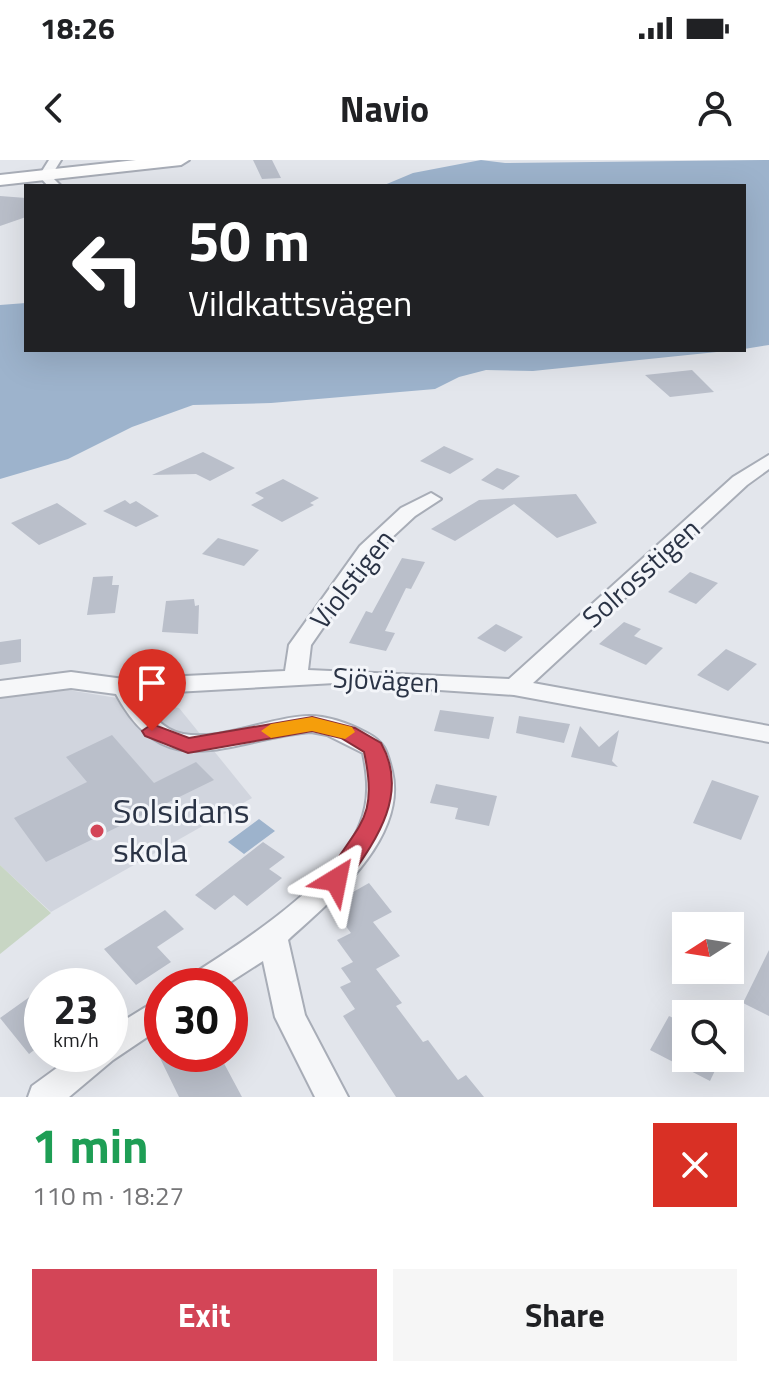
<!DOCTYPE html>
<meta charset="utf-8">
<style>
:root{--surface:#fff;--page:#f6f6f6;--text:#202124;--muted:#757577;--accent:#d34557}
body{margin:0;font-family:"Titillium Web",sans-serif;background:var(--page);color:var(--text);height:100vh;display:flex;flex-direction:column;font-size:30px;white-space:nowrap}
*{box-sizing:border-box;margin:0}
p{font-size:26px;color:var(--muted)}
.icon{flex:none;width:44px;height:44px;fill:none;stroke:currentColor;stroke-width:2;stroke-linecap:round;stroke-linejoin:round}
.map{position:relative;height:937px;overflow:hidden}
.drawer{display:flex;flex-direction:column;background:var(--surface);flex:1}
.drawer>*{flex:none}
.top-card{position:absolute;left:24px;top:24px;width:722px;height:168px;border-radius:0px;box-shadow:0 8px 32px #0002;background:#202124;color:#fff;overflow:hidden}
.needle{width:52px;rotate:258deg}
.buttons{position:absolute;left:672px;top:752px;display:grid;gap:16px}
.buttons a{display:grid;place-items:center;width:72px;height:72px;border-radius:0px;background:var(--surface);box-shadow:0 8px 32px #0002;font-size:40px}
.speed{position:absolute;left:24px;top:808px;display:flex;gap:16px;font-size:40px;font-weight:700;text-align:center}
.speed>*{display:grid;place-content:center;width:104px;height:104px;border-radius:50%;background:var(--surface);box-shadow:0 8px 32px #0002;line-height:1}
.speed small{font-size:20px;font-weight:400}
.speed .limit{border:12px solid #d22;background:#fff;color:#111}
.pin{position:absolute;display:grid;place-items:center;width:68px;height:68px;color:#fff;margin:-82px -34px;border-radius:50% 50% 50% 0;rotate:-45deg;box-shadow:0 0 8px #0007}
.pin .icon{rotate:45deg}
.me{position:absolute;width:88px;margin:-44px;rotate:35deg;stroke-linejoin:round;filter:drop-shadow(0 0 6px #0008)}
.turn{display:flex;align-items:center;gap:28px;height:168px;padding:0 32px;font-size:36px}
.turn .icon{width:104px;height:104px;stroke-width:2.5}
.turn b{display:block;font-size:56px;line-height:68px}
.round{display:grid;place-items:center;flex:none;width:84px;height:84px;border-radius:0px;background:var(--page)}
.summary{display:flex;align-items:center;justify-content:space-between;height:136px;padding:0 32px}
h1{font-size:48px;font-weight:700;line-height:60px;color:#1e9e55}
.button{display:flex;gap:16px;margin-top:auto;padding:16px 32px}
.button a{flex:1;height:92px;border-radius:0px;background:var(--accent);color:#fff;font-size:32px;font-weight:700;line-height:92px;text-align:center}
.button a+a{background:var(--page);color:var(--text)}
.status{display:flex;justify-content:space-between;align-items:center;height:56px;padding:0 40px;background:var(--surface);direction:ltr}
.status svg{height:22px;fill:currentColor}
header{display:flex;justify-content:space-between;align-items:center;height:104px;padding:0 32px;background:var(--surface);font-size:36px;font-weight:700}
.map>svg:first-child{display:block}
.built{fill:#d1d5de}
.green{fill:#c8d6c4}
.water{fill:#9db3cc}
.building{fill:#babfca}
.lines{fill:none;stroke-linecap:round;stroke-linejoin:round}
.street-casing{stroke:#a8adb7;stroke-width:4}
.secondary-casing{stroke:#a8adb7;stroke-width:4}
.street{fill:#f6f7f9;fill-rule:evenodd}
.secondary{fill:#fff;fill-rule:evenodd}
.route{fill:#d34557;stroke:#892d39;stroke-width:2}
.slow{fill:#f59e0b}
.poi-dot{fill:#d34557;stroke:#f3f5f9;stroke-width:3}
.labels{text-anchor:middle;stroke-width:6;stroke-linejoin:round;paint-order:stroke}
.street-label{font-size:28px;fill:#2a3345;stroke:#f3f5f9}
.near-poi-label{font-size:34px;fill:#2a3345;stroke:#f3f5f9;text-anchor:start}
</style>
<div class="status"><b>18:26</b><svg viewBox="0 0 49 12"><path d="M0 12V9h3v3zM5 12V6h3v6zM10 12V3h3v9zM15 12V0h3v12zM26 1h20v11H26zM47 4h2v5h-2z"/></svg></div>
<header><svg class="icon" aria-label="back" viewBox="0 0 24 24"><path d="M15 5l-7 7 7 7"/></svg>Navio<svg class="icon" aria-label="person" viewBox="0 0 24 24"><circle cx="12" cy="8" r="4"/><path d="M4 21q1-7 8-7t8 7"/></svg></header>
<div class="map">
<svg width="769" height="937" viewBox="0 0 769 937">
<rect width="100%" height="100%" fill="#e3e6ec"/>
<!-- built -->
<path class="built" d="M 68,530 L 179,548 L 252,638 L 51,752 L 0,705 L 0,538 Z"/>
<!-- green -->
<path class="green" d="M 0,705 L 51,753 L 0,794 Z"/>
<!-- water -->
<path class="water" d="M 481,0 L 505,3 L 769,0 L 769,185 L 744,189 L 744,26 L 382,26 L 413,13 Z
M 26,143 L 26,190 L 736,190 L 533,211 L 486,210 L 459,217 L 435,229 L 271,243 L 193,245 L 132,267 L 68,299 L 0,319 L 0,145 Z
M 259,659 L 275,671 L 244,694 L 228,682 Z"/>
<!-- building -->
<path class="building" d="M 253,0 L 272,0 L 281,18 L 262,19 Z
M 0,36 L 26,38 L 26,57 L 0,66 Z
M 692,210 L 714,232 L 670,237 L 645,215 Z
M 444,286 L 474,299 L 450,314 L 420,301 Z
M 203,292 L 235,308 L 210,321 L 196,314 L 152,315 Z
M 497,308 L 520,316 L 503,330 L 481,320 Z
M 283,319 L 319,338 L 310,343 L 314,345 L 282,362 L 251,345 L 264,338 L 255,333 Z
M 576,334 L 597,363 L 557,378 L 514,344 L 455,381 L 431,369 L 479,340 Z
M 125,340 L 130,344 L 136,341 L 159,356 L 136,367 L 103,351 Z
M 57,343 L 87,364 L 39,385 L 11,363 Z
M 218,378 L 259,390 L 244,406 L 202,394 Z
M 402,398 L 425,402 L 411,429 L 406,428 L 385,471 L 395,473 L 386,491 L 349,483 L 366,451 L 372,453 Z
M 690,412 L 718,423 L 696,444 L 668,432 Z
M 113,416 L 112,425 L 119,425 L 115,453 L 87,455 L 93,417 Z
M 194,439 L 195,446 L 199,445 L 198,474 L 162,472 L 166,441 Z
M 624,462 L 641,469 L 634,476 L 663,488 L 646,505 L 599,484 Z
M 496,464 L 523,477 L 505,492 L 477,478 Z
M 21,479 L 21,502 L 0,505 L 0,482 Z
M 726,489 L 757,504 L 728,531 L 697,515 Z
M 440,550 L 494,557 L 489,579 L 434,571 Z
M 519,556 L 570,564 L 564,583 L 516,573 Z
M 580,566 L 599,587 L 619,570 L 612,601 L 618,607 L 571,597 Z
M 112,575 L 154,623 L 196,602 L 214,620 L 46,702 L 14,658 L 87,622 L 66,597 Z
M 712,620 L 759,636 L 741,680 L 693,663 Z
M 436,624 L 497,636 L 489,666 L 455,659 L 458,648 L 430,643 Z
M 263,682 L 285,697 L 269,709 L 282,718 L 247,746 L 234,735 L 215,750 L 195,735 Z
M 369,723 L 392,752 L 373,762 L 400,796 L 376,809 L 402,843 L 396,846 L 423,882 L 428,880 L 458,920 L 466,915 L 484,937 L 396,937 L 343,856 L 355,849 L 340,827 L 351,822 L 341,808 L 353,802 L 337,780 L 351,773 L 330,745 Z
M 165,750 L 184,769 L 157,787 L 171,802 L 136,825 L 104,789 Z
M 769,790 L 769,856 L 743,843 Z
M 42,828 L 42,884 L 29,894 L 0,858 Z
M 669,856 L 686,864 L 686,898 L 721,898 L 710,921 L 650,890 Z
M 158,894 L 219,894 L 242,937 L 179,937 Z"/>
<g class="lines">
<!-- street casing -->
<g class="street-casing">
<path id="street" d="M 49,0 L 61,0 L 51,16 L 61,26 L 48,26 L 39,16 Z
M 769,295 L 769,309 L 747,325 L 533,523 L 769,566 L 769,582 L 514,535 L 335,523 L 139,534 C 149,551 161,570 183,574 C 224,581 268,557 309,556 C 329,556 350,564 367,573 C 386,583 387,592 392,611 C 408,678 331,741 288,780 L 305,855 L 348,937 L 315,937 L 275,857 L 263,801 L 224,826 L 184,826 L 188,817 C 238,786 339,720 360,664 C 370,640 368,617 363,593 L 327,575 L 311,572 C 228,579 166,628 116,534 L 71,528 L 0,537 L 0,521 L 71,512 L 124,519 L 285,511 L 289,485 L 360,386 L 401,348 L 431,333 L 441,339 L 415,356 L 374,394 L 311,485 L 308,510 L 509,519 L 733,317 Z
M 162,837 L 162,867 L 113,900 L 69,937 L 28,937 L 32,926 L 76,894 L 110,894 L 110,869 Z"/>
</g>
<!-- secondary casing -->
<g class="secondary-casing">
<path id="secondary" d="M 136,0 L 189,0 L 181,5 L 0,25 L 0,15 Z"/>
</g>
<!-- street -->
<use href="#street" class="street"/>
<!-- secondary -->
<use href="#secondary" class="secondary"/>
</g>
<!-- route -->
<path class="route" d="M 312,557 L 355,568 L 381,583 C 411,636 373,684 344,726 L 328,726 L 325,720 C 354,665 380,664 364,592 L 341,578 L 312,571 L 188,593 L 145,576 L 142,571 L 152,564 L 189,578 Z"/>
<!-- slow -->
<path class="slow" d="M 312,557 L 352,567 L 355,572 L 345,579 L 312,571 L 271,578 L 261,571 L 271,564 Z"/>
<!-- markers -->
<circle class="poi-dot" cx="97" cy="671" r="8"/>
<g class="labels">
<!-- street labels -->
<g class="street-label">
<text transform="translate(641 413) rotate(-42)" y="10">Solrosstigen</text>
<text transform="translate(352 419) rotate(-52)" y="10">Violstigen</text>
<text transform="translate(386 520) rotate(3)" y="10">Sjövägen</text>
</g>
<!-- near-poi labels -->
<g class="near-poi-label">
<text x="113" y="663">Solsidans<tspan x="113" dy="39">skola</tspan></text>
</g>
</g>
</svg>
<div class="buttons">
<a><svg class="needle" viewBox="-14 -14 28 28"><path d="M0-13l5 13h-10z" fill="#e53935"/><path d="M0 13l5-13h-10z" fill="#757577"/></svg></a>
<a><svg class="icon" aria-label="search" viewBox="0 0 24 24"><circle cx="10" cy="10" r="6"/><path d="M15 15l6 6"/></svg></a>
</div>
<div class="speed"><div>23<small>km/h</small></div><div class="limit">30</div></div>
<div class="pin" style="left:152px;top:571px;background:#d93025"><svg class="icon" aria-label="arrive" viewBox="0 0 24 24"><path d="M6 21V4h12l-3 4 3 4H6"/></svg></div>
<svg class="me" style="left:336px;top:720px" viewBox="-20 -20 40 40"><path d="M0-17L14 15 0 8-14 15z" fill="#d34557" stroke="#fff" stroke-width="4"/></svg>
<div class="top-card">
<div class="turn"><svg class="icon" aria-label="left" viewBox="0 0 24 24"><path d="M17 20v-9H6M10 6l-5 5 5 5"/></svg><div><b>50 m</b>Vildkattsvägen</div></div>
</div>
</div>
<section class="drawer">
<div class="summary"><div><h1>1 min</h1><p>110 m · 18:27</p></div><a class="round" style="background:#d93025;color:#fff"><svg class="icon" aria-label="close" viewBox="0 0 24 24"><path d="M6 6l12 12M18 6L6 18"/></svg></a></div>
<div class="button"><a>Exit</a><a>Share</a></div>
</section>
